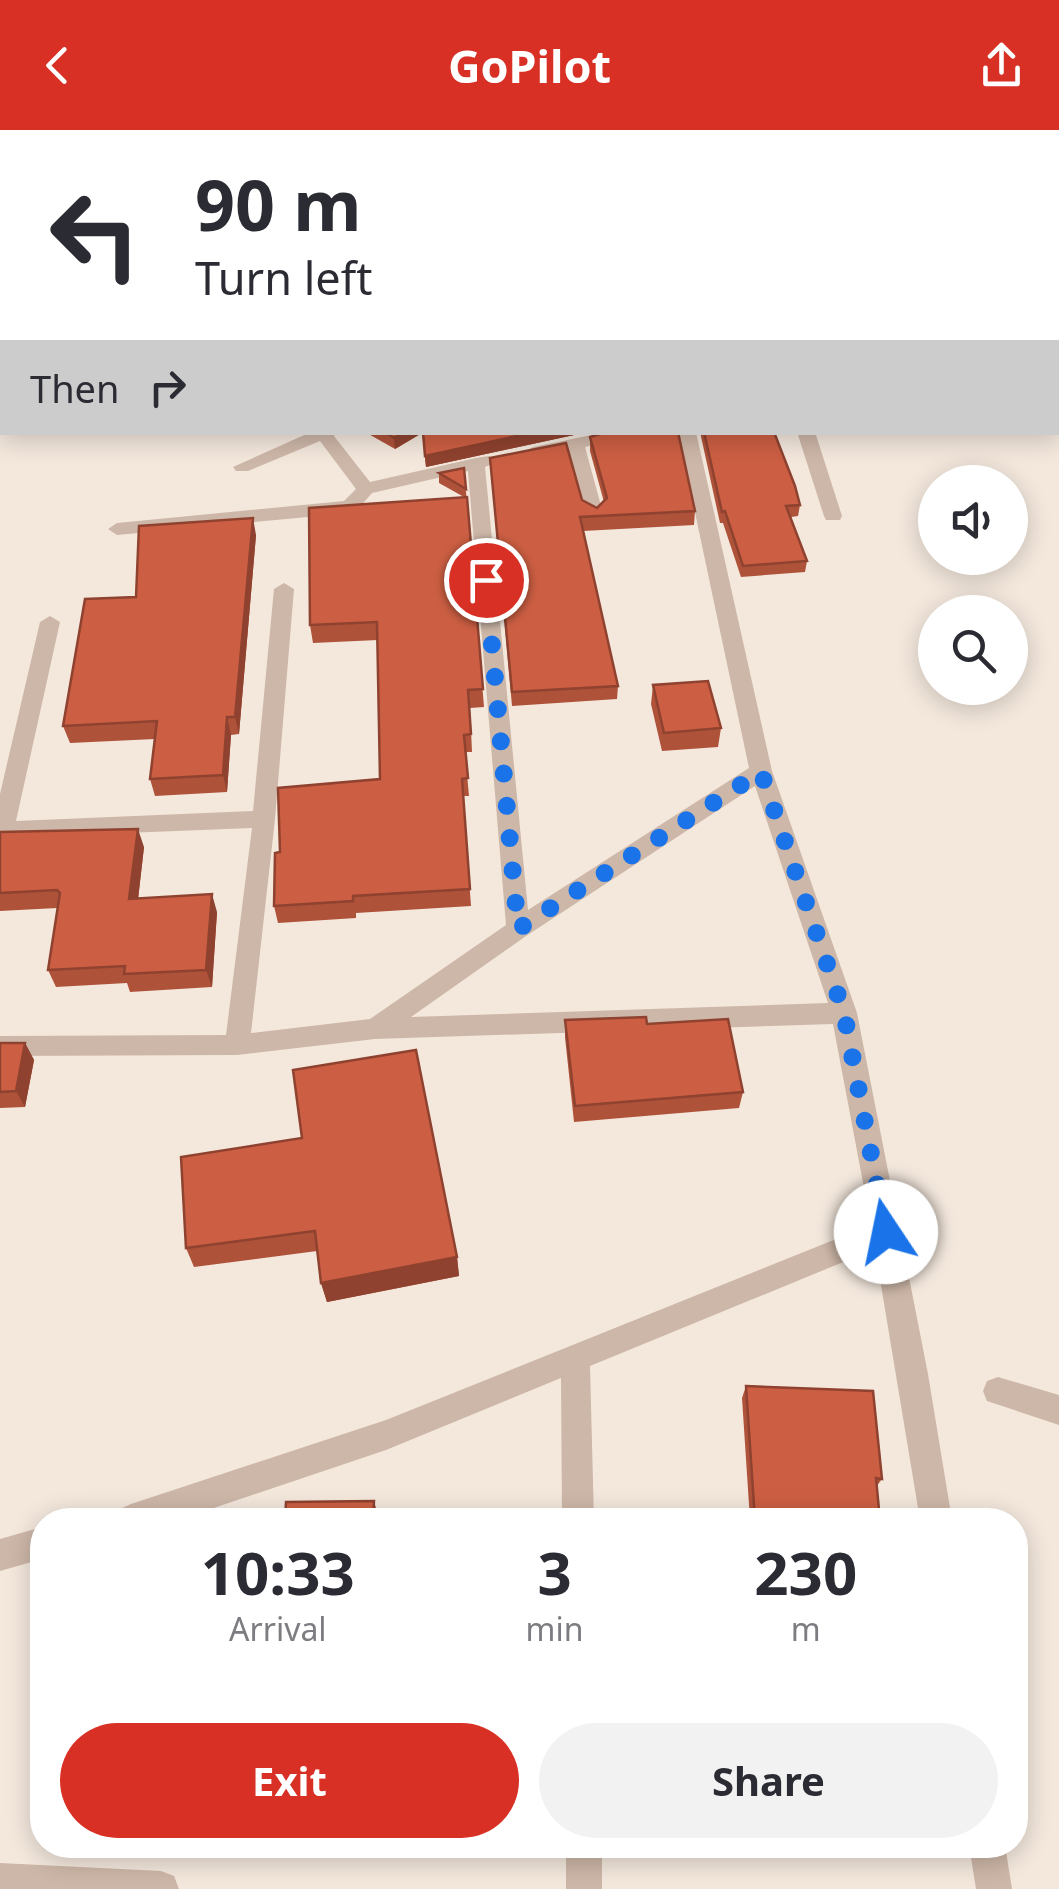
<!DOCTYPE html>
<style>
:root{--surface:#fff;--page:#f2f2f3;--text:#2b2b33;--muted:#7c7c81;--accent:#d93025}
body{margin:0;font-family:"Noto Sans",sans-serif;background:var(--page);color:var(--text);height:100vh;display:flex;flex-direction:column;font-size:38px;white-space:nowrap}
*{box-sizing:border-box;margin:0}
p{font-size:32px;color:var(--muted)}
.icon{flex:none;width:55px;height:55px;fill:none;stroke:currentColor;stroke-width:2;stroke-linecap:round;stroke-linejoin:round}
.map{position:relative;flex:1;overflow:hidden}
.side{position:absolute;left:30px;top:1378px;width:998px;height:350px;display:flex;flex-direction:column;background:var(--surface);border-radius:40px;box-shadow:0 5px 25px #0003}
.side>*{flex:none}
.hud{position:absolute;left:0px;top:0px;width:1060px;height:305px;box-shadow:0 5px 25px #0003;background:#fff;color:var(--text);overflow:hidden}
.controls{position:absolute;left:918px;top:335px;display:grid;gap:20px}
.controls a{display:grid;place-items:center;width:110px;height:110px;border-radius:50%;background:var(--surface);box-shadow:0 5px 25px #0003;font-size:50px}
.pin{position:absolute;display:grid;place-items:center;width:85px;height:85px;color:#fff;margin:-42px;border:5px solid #fff;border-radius:50%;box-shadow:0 2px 10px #0007}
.me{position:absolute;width:110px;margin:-55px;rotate:349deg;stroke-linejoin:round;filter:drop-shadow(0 0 8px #0008)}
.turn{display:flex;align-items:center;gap:35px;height:210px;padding:0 30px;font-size:45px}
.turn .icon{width:130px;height:130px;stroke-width:2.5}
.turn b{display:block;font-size:70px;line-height:85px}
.then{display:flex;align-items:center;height:95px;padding:0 30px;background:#0003;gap:20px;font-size:38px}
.eta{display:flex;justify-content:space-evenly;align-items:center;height:170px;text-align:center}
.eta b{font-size:60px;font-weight:700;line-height:70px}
.primary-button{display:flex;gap:20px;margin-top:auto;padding:20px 30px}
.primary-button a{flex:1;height:115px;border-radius:60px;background:var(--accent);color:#fff;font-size:40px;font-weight:700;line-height:115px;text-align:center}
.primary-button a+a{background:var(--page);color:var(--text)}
header{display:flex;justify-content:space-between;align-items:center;height:130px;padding:0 30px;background:var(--accent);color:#fff;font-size:45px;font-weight:700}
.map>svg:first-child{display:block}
.water{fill:#7ab2b2}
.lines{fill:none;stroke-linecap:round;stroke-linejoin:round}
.minor{fill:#cdb7a8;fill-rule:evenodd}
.secondary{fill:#a18679;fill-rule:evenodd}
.wall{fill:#af523a}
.shaded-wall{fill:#8f422f}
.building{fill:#cc5f43;stroke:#8f422f;stroke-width:2.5}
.route{stroke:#1a73e8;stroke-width:18;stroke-dasharray:0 32.4}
</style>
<header><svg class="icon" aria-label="back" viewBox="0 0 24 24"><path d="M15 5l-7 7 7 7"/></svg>GoPilot<svg class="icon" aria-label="share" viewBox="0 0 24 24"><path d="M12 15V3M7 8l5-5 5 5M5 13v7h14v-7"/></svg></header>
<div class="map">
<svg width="1059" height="1759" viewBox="0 0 1059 1759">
<rect width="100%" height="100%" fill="#f4e8dd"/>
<!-- water -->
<path class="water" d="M 660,0 L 1059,0 L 1059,4 L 662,2 Z"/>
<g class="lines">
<!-- minor -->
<path class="minor" d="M 363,0 L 377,0 L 377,2 L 363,2 Z
M 479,0 L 494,0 L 495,2 L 481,2 Z
M 626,0 L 641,0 L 642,2 L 628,2 Z
M 0,140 L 2,140 L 2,150 L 0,150 Z
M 311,302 L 336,302 L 334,306 L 370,352 L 476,328 L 489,326 L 498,331 L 485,337 L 528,780 L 749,638 L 678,302 L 696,302 L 772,641 L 857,883 L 928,1244 L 952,1390 L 920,1390 L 875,1119 L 590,1236 L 594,1390 L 562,1390 L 561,1248 L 386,1320 L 178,1390 L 115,1390 L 120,1379 L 131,1374 L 386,1290 L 871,1095 L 833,894 L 375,909 L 237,925 L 0,926 L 0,906 L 226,905 L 252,698 L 0,708 L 0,664 L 40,492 L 50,486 L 60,492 L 16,691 L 253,681 L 274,459 L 284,453 L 294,459 L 275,689 L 251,903 L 370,889 L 506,795 L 468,341 L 372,363 L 358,379 L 340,384 L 117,405 L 108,399 L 117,393 L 344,371 L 356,359 L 320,311 L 248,341 L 236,341 L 233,337 ZM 755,656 L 828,873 L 411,887 L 526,806 Z
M 606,302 L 644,302 L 585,317 L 603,383 L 594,389 L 585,383 L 568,321 L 533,327 L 524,322 L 533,317 Z
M 797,302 L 815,302 L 842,386 L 840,390 L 826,390 L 824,386 Z
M 998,1247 L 1059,1265 L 1059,1295 L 987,1271 L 983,1261 L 987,1251 Z
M 42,1397 L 42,1429 L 0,1441 L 0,1409 Z
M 566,1715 L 602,1715 L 602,1759 L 566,1759 Z
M 969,1715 L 1005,1715 L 1012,1759 L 976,1759 Z
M 0,1733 L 161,1741 L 174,1746 L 179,1759 L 0,1759 Z"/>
<!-- secondary -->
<path class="secondary" d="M 1058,33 L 1059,33 L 1059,41 L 1058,41 Z"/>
</g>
<!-- wall -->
<path class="wall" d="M 511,0 L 589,0 L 592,2 L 514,2 Z
M 365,302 L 588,302 L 426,337 L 422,303 L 395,319 Z
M 700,302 L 774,302 L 800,375 L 798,386 L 791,387 L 807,431 L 805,442 L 741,447 L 723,393 L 720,393 Z
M 590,307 L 695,381 L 694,395 L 583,401 L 618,556 L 617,569 L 512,576 L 490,328 L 597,378 L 604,372 L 590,321 Z
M 464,338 L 484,577 L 470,578 L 472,622 L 465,622 L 469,666 L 463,666 L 471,776 L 356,783 L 356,788 L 278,793 L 274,776 L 280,722 L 380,649 L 378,510 L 313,513 L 310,495 L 464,367 L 439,353 L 439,343 Z
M 256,405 L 239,604 L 231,605 L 227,662 L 155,666 L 150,649 L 155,609 L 70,613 L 63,596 L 136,467 Z
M 653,555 L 721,598 L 718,617 L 662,621 L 651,574 Z
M 0,702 L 144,717 L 138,769 L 217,782 L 212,857 L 130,862 L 127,853 L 56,857 L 48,840 L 57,778 L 0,781 Z
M 565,890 L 647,894 L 743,962 L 739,978 L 574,992 L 565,907 Z
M 0,913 L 25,913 L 34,930 L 25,977 L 0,978 Z
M 181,1027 L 457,1127 L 459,1146 L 327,1172 L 321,1153 L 317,1121 L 194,1137 L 186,1118 Z
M 746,1256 L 882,1349 L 876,1357 L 880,1390 L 750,1390 L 742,1268 Z"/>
<!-- shaded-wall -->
<path class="shaded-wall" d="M 2,110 L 2,126 L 0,128 L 0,112 Z
M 402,302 L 422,302 L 422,303 L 395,319 L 394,308 Z
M 535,302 L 588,302 L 426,337 L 425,326 Z
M 253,388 L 256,405 L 239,604 L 235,587 Z
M 227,587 L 231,605 L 227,662 L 223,645 Z
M 138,699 L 144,717 L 136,787 L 129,769 Z
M 212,764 L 217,782 L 212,857 L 206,840 Z
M 25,913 L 34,930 L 25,977 L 16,961 Z
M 457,1127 L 459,1146 L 327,1172 L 321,1153 Z
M 374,1371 L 377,1382 L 377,1390 L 373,1390 Z"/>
<!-- building -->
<path class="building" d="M 165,0 L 343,0 L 342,2 L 164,2 Z
M 527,0 L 589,0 L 592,2 L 530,2 Z
M 0,9 L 2,10 L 2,110 L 0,112 Z
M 385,302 L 402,302 L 394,308 Z
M 423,302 L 535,302 L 425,326 Z
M 606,302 L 678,302 L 695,381 L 580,387 L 618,556 L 512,562 L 490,328 L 566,313 L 582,370 L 597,378 L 607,368 L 590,307 Z
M 704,302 L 774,302 L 795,356 L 800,375 L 786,376 L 807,431 L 743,436 L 725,381 L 722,382 Z
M 464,338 L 466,359 L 439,343 Z
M 467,367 L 483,559 L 468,560 L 471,604 L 464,605 L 468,648 L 462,649 L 470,759 L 353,766 L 353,771 L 274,776 L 275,723 L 280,722 L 278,658 L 380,649 L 377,492 L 310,495 L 309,378 Z
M 253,388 L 235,587 L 227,587 L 223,645 L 150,649 L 157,591 L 63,596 L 85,469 L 136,467 L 139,396 Z
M 708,551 L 721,598 L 664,603 L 653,555 Z
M 138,699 L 129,769 L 212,764 L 206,840 L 124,844 L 125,836 L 48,840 L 60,763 L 57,760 L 0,763 L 0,702 Z
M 646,887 L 647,894 L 728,889 L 743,962 L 575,976 L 565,890 Z
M 0,913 L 25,913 L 16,961 L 0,962 Z
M 416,920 L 457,1127 L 321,1153 L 315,1101 L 186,1118 L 181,1027 L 302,1008 L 293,940 Z
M 746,1256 L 873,1261 L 882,1349 L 876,1348 L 880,1390 L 755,1390 Z
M 374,1371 L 373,1390 L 285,1390 L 286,1372 Z"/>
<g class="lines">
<!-- route -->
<path class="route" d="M 486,450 L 518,799 L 761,642 L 844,883 L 886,1102"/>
</g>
</svg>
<div class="controls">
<a><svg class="icon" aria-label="sound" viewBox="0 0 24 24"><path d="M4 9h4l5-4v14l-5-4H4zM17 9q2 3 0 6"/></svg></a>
<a><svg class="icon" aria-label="search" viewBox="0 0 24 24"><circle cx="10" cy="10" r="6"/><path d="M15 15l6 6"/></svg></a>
</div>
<div class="pin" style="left:486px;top:450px;background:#d93025"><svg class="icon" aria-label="arrive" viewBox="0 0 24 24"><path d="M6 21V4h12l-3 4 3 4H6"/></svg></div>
<svg class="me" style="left:886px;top:1102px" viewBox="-20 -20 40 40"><circle r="19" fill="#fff"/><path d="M0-13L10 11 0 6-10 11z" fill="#1a73e8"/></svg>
<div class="hud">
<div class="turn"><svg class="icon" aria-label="left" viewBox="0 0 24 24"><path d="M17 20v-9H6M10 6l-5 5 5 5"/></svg><div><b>90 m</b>Turn left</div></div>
<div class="then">Then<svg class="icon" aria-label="right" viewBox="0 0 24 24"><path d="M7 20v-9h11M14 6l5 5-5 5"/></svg></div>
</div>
<section class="side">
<div class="eta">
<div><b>10:33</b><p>Arrival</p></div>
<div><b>3</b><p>min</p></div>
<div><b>230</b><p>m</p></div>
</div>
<div class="primary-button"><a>Exit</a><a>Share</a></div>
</section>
</div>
